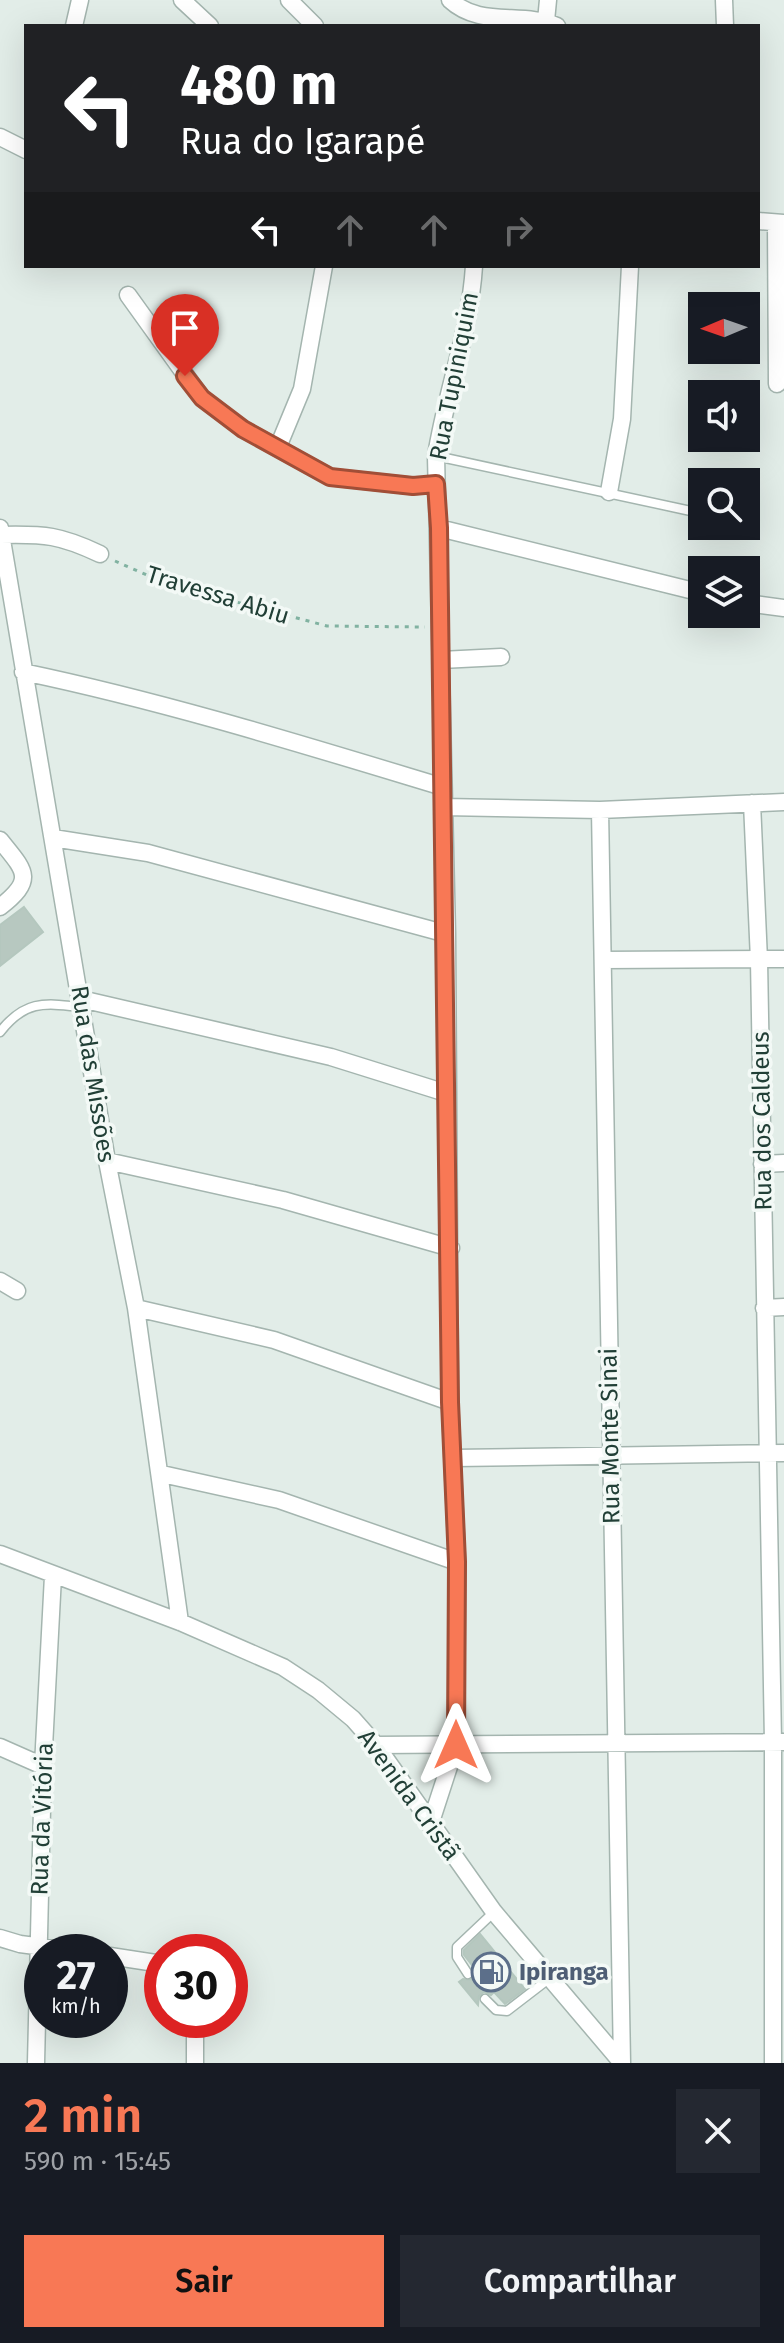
<!DOCTYPE html>
<html lang="pt">
<meta charset="utf-8">
<style>
:root{--surface:#171b24;--page:#242831;--text:#f1f3f6;--muted:#9ea1a6;--accent:#f87855}
body{margin:0;font-family:"Fira Sans",sans-serif;background:var(--page);color:var(--text);height:100vh;display:flex;flex-direction:column;font-size:30px;white-space:nowrap}
*{box-sizing:border-box;margin:0}
p{font-size:26px;color:var(--muted)}
.icon{flex:none;width:44px;height:44px;fill:none;stroke:currentColor;stroke-width:2;stroke-linecap:round;stroke-linejoin:round}
.map{position:relative;height:2063px;overflow:hidden}
.sheet{display:flex;flex-direction:column;background:var(--surface);flex:1}
.sheet>*{flex:none}
.banner{position:absolute;left:24px;top:24px;width:736px;height:244px;border-radius:0px;box-shadow:0 8px 32px #0002;background:#202124;color:#fff;overflow:hidden}
.needle{width:52px;rotate:268deg}
.controls{position:absolute;left:688px;top:292px;display:grid;gap:16px}
.controls a{display:grid;place-items:center;width:72px;height:72px;border-radius:0px;background:var(--surface);box-shadow:0 8px 32px #0002;font-size:40px}
.speed{position:absolute;left:24px;top:1934px;display:flex;gap:16px;font-size:40px;font-weight:700;text-align:center}
.speed>*{display:grid;place-content:center;width:104px;height:104px;border-radius:50%;background:var(--surface);box-shadow:0 8px 32px #0002;line-height:1}
.speed small{font-size:20px;font-weight:400}
.speed .limit{border:12px solid #d22;background:#fff;color:#111}
.pin{position:absolute;display:grid;place-items:center;width:68px;height:68px;color:#fff;margin:-82px -34px;border-radius:50% 50% 50% 0;rotate:-45deg;box-shadow:0 0 8px #0007}
.pin .icon{rotate:45deg}
.me{position:absolute;width:88px;margin:-44px;rotate:0deg;stroke-linejoin:round;filter:drop-shadow(0 0 6px #0008)}
.turn{display:flex;align-items:center;gap:28px;height:168px;padding:0 24px;font-size:36px}
.turn .icon{width:104px;height:104px;stroke-width:2.5}
.turn b{display:block;font-size:56px;line-height:68px}
.lanes{display:flex;align-items:center;height:76px;padding:0 24px;background:#0003;justify-content:center;gap:40px;direction:ltr}
.lanes .off{opacity:.35}
.round{display:grid;place-items:center;flex:none;width:84px;height:84px;border-radius:0px;background:var(--page)}
.headline{display:flex;align-items:center;justify-content:space-between;height:136px;padding:0 24px}
h1{font-size:48px;font-weight:600;line-height:60px;color:var(--accent)}
.button{display:flex;gap:16px;margin-top:auto;padding:16px 24px}
.button a{flex:1;height:92px;border-radius:0px;background:var(--accent);color:#111;font-size:32px;font-weight:600;line-height:92px;text-align:center}
.button a+a{background:var(--page);color:var(--text)}
.map>svg:first-child{display:block}
.building{fill:#b7c8c0;stroke:#b4c7be;stroke-width:2}
.lines{fill:none;stroke-linecap:round;stroke-linejoin:round}
.lane-casing{stroke:#a4b5af;stroke-width:11}
.street-casing{stroke:#a4b5af;stroke-width:19}
.path{stroke:#81b2a1;stroke-width:3;stroke-dasharray:4 6;stroke-linecap:butt}
.lane{stroke:#fff;stroke-width:8}
.street{stroke:#fff;stroke-width:16}
.route-casing{stroke:#a14e37;stroke-width:20}
.route{stroke:#f87855;stroke-width:14}
.labels{text-anchor:middle;stroke-width:7;stroke-linejoin:round;paint-order:stroke}
.street-label{font-size:24px;fill:#213f36;stroke:#f3f9f6}
.service-label{font-size:24px;font-weight:bold;fill:#4e5e75;stroke:#f3f9f6;text-anchor:start}
</style>
<div class="map">
<svg width="784" height="2063" viewBox="0 0 784 2063">
<rect width="100%" height="100%" fill="#e2ede8"/>
<!-- building -->
<path class="building" d="M 24,907 L 43,932 L 0,966 L 0,925 Z
M 480,1934 L 525,1989 L 505,2004 L 494,1992 L 491,1995 L 484,1992 L 479,1996 L 478,2005 L 459,1982 L 463,1979 L 471,1980 L 474,1976 L 475,1969 L 464,1955 L 464,1950 Z"/>
<g class="lines">
<!-- lane casing -->
<g class="lane-casing">
<path id="lane" d="M 436,456 L 700,513
M 0,1032 C 25,1000 44,1003 81,1007
M 468,1974 L 457,1957 L 457,1947 L 494,1912
M 485,1999 L 496,2010 L 507,2011 L 550,1978"/>
</g>
<!-- street casing -->
<g class="street-casing">
<path id="street" d="M 182,0 L 210,26
M 289,0 L 315,26
M 450,0 C 480,28 522,11 557,26
M 724,0 L 725,26
M 546,21 L 548,0
M 74,26 L 80,0
M 0,137 L 26,150
M 758,221 L 784,223
M 776,223 L 777,384
M 128,295 L 202,398 L 243,429 L 330,477 L 413,486 L 436,484
M 278,447 L 302,389 L 324,266
M 609,492 L 622,419 L 630,266
M 0,528 L 107,1161 L 136,1308 L 180,1622
M 439,528 L 702,593
M 1,535 C 45,534 60,535 100,554
M 746,603 L 784,608
M 441,660 L 501,657
M 23,672 C 166,702 304,745 443,787
M 752,803 L 759,960 L 773,1742 L 773,2063
M 444,807 L 600,810 L 784,802
M 600,810 L 622,2063
M 53,838 L 148,853 L 447,934
M 0,840 C 25,871 36,879 0,907
M 603,960 L 784,959
M 81,999 L 331,1057 L 446,1093
M 107,1161 L 283,1200 L 451,1248
M 762,1164 L 784,1163
M 0,1281 L 17,1291
M 136,1308 L 274,1340 L 450,1402
M 764,1308 L 784,1307
M 454,1458 L 784,1453
M 162,1474 L 279,1500 L 457,1562
M 0,1554 L 180,1622 L 283,1667 L 318,1690 L 353,1719 L 376,1745 L 494,1912 L 622,2063
M 376,1745 L 784,1742
M 0,1747 L 43,1766
M 430,1825 L 456,1745 L 457,1562 L 450,1402 L 447,934 L 436,456 C 446,392 470,331 474,266
M 0,1938 L 20,1944 L 81,1952
M 110,1956 L 162,1964
M 195,2020 L 195,2063
M 36,2063 L 43,1766 L 53,1576"/>
</g>
<!-- path -->
<path class="path" d="M 115,561 L 165,583 L 327,626 L 425,627"/>
<!-- lane -->
<use href="#lane" class="lane"/>
<!-- street -->
<use href="#street" class="street"/>
</g>
<g class="lines">
<!-- route casing -->
<g class="route-casing">
<path id="route" d="M 185,376 L 202,398 L 243,429 L 330,477 L 413,486 L 436,484 L 439,528 L 450,1402 L 457,1562 L 456,1745"/>
</g>
<!-- route -->
<use href="#route" class="route"/>
</g>
<!-- icons -->
<defs>
<g id="fuel-ring" transform="scale(2)"><circle r="9.5" fill="#f3f9f6" stroke="#5c6f8a" stroke-width="1.5"/><path d="M-5.5-6h7V0h2V4h1.3V-2.5L3-4.5l.8-.8L6-3V5H2.5V1h-1V6h-7ZM-4.2-4.7v3.2H.2V-4.7Z" fill="#5c6f8a"/></g>
</defs>
<g fill-rule="evenodd">
<use href="#fuel-ring" x="491" y="1972"/>
</g>
<g class="labels">
<!-- street labels -->
<g class="street-label">
<text transform="translate(454 376) rotate(-79)" y="8">Rua Tupiniquim</text>
<text transform="translate(218 595) rotate(17)" y="8">Travessa Abiu</text>
<text transform="translate(93 1074) rotate(81)" y="8">Rua das Missões</text>
<text transform="translate(762 1121) rotate(-91)" y="8">Rua dos Caldeus</text>
<text transform="translate(610 1436) rotate(-91)" y="8">Rua Monte Sinai</text>
<text transform="translate(409 1795) rotate(54)" y="8">Avenida Cristã</text>
<text transform="translate(42 1819) rotate(-88)" y="8">Rua da Vitória</text>
</g>
<!-- service labels -->
<g class="service-label">
<text x="519" y="1980">Ipiranga</text>
</g>
</g>
</svg>
<div class="controls">
<a><svg class="needle" viewBox="-14 -14 28 28"><path d="M0-13l5 13h-10z" fill="#e53935"/><path d="M0 13l5-13h-10z" fill="#9ea1a6"/></svg></a>
<a><svg class="icon" aria-label="sound" viewBox="0 0 24 24"><path d="M4 9h4l5-4v14l-5-4H4zM17 9q2 3 0 6"/></svg></a>
<a><svg class="icon" aria-label="search" viewBox="0 0 24 24"><circle cx="10" cy="10" r="6"/><path d="M15 15l6 6"/></svg></a>
<a><svg class="icon" aria-label="layers" viewBox="0 0 24 24"><path d="M12 4l9 5-9 5-9-5zM3 14l9 5 9-5"/></svg></a>
</div>
<div class="speed"><div>27<small>km/h</small></div><div class="limit">30</div></div>
<div class="pin" style="left:185px;top:376px;background:#d93025"><svg class="icon" aria-label="arrive" viewBox="0 0 24 24"><path d="M6 21V4h12l-3 4 3 4H6"/></svg></div>
<svg class="me" style="left:456px;top:1745px" viewBox="-20 -20 40 40"><path d="M0-17L14 15 0 8-14 15z" fill="#f87855" stroke="#fff" stroke-width="4"/></svg>
<div class="banner">
<div class="turn"><svg class="icon" aria-label="left" viewBox="0 0 24 24"><path d="M17 20v-9H6M10 6l-5 5 5 5"/></svg><div><b>480 m</b>Rua do Igarapé</div></div>
<div class="lanes"><svg class="icon" aria-label="left" viewBox="0 0 24 24"><path d="M17 20v-9H6M10 6l-5 5 5 5"/></svg><svg class="icon off" aria-label="ahead" viewBox="0 0 24 24"><path d="M12 20V5M6 11l6-6 6 6"/></svg><svg class="icon off" aria-label="ahead" viewBox="0 0 24 24"><path d="M12 20V5M6 11l6-6 6 6"/></svg><svg class="icon off" aria-label="right" viewBox="0 0 24 24"><path d="M7 20v-9h11M14 6l5 5-5 5"/></svg></div>
</div>
</div>
<section class="sheet">
<div class="headline"><div><h1>2 min</h1><p>590 m · 15:45</p></div><a class="round"><svg class="icon" aria-label="close" viewBox="0 0 24 24"><path d="M6 6l12 12M18 6L6 18"/></svg></a></div>
<div class="button"><a>Sair</a><a>Compartilhar</a></div>
</section>
